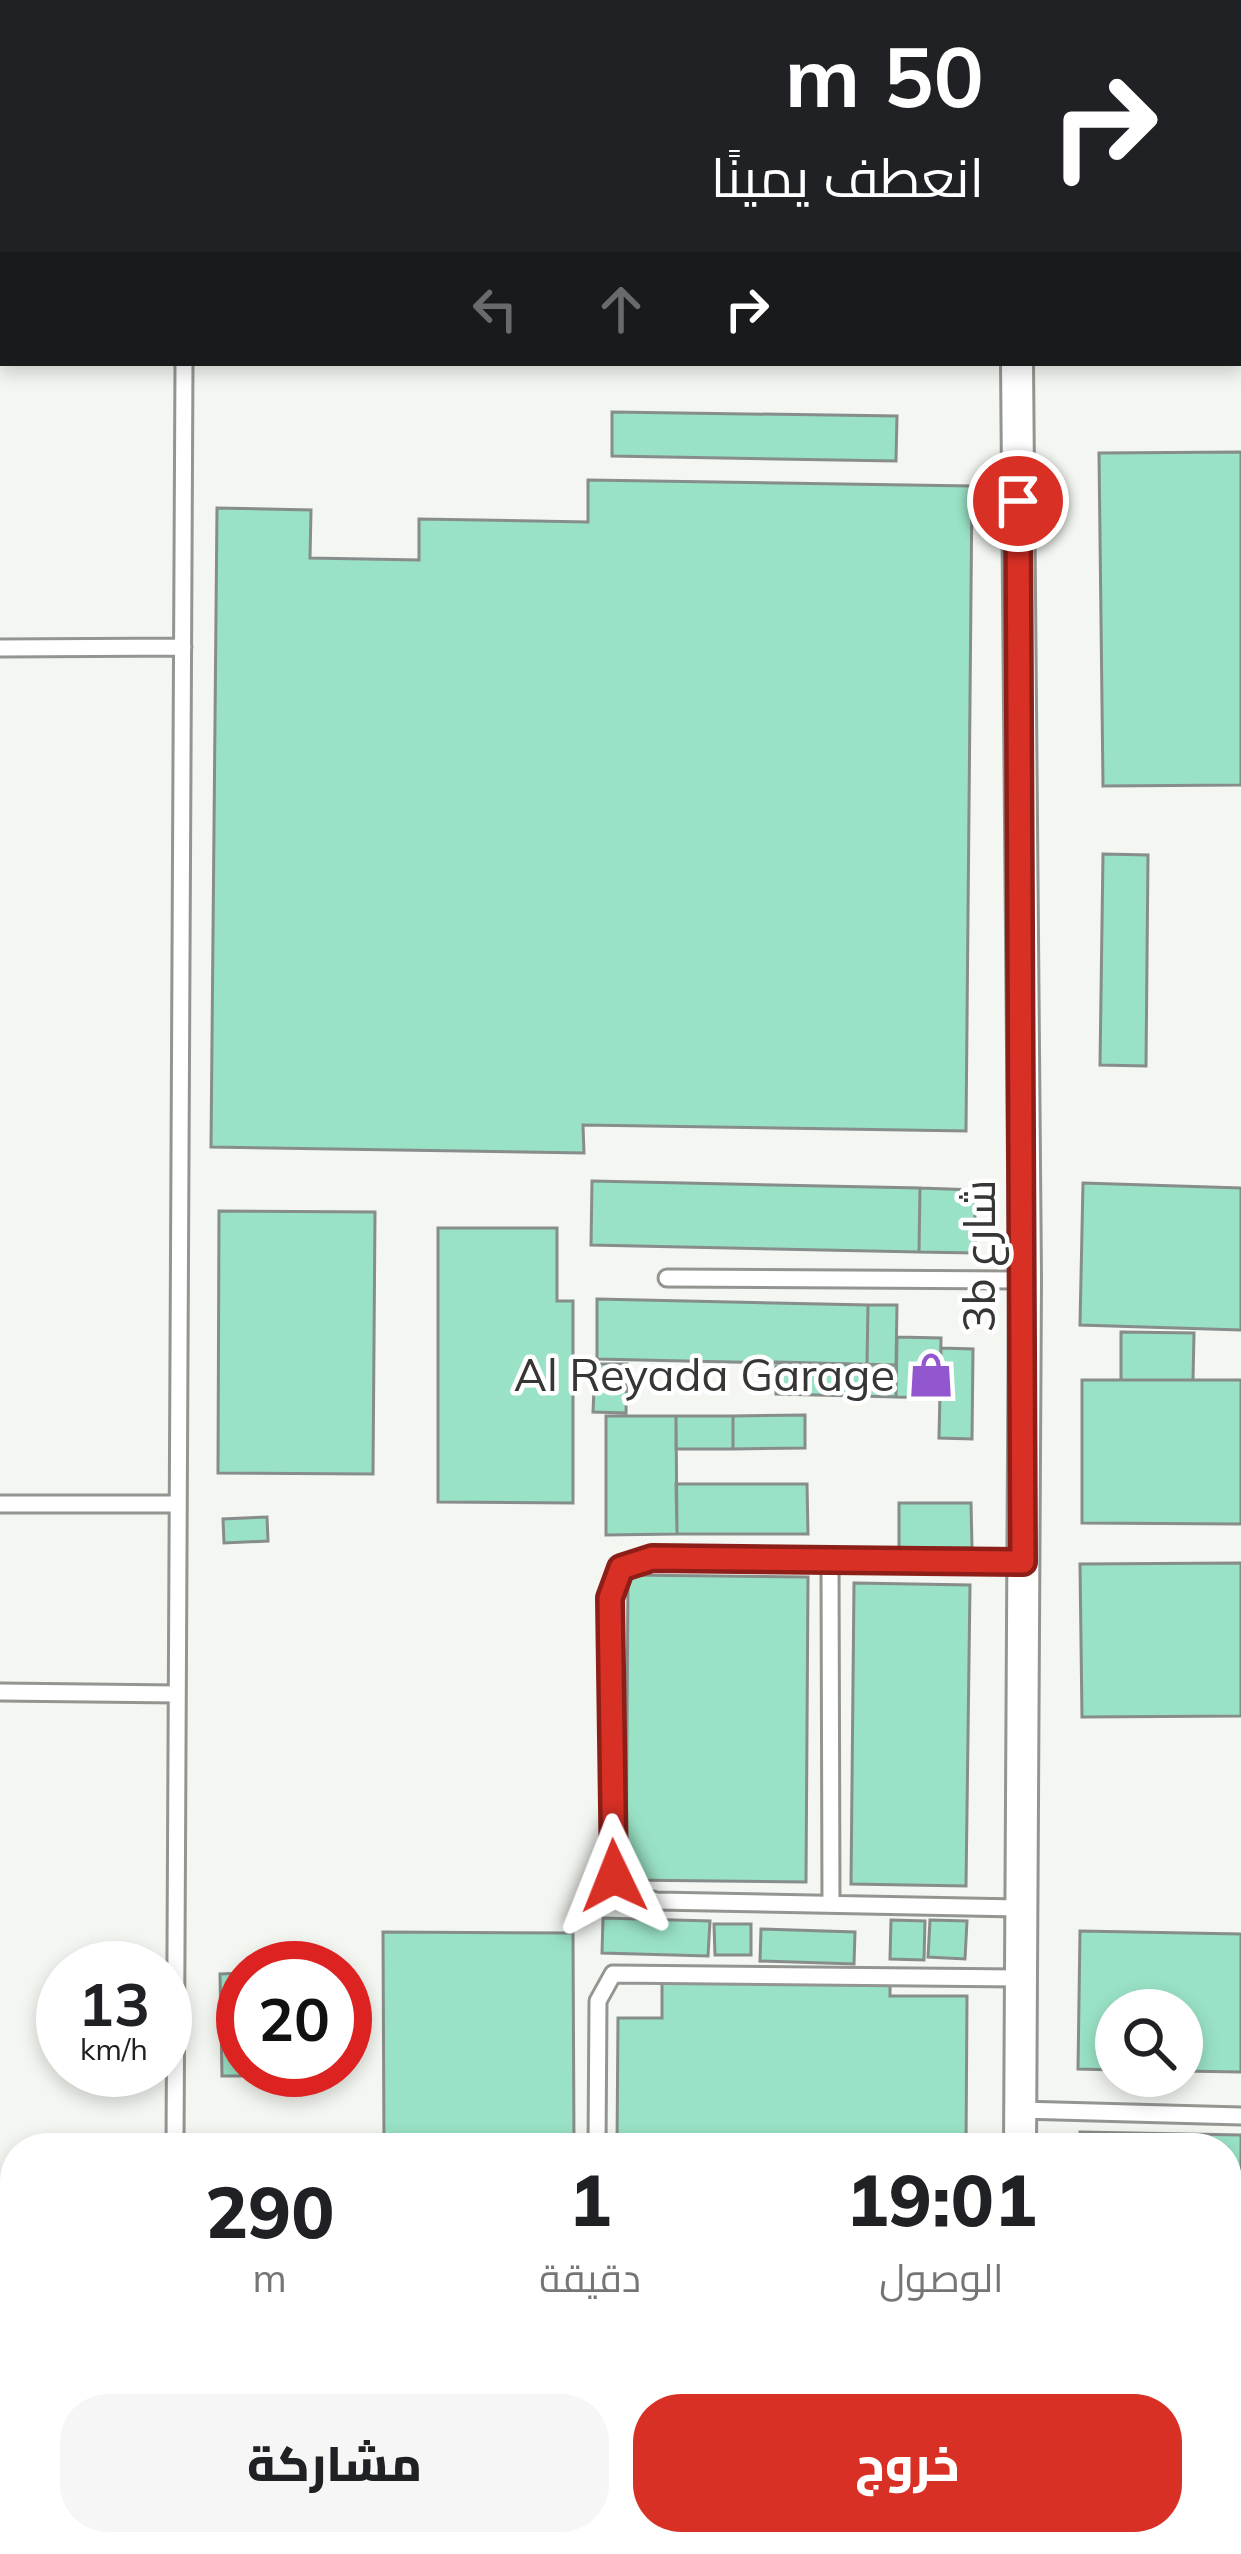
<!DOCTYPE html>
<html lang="ar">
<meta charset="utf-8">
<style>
:root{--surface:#fff;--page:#f6f6f6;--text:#202124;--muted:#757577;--accent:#d93025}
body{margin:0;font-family:Mulish,Cairo,sans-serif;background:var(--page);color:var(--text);direction:rtl;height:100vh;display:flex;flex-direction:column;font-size:45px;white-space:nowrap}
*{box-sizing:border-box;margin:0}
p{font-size:39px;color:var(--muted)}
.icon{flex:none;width:66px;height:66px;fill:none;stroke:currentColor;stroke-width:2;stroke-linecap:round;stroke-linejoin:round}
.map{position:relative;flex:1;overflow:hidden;direction:ltr}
.details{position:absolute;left:0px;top:2133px;width:1242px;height:423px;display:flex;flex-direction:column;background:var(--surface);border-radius:48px 48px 0 0;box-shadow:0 6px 18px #0003;direction:rtl}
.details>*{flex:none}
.guide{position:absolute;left:0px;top:0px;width:1242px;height:366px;box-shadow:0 6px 18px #0003;direction:rtl;background:#202124;color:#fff;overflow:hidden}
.buttons{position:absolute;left:1095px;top:1989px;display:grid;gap:24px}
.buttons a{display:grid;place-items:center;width:108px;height:108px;border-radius:50%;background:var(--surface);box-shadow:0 6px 18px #0003;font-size:60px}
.speed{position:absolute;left:36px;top:1941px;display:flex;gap:24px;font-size:60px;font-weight:700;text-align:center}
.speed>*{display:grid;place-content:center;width:156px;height:156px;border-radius:50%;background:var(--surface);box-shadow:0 6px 18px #0003;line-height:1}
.speed small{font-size:30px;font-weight:400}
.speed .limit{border:18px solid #d22;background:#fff;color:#111}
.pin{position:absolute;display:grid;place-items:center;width:102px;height:102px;color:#fff;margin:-51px;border:6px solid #fff;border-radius:50%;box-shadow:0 3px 12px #0007}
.me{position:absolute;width:132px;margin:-66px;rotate:358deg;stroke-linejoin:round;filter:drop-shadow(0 0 9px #0008)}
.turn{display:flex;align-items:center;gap:42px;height:252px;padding:0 60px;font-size:54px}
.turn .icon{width:156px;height:156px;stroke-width:2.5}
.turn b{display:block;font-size:84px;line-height:102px}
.lanes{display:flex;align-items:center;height:114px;padding:0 60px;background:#0003;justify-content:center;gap:60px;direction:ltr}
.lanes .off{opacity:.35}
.eta{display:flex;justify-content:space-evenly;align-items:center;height:204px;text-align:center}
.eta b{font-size:72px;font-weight:800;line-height:84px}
.button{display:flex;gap:24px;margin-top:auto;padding:24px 60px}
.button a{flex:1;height:138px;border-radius:48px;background:var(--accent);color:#fff;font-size:48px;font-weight:800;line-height:138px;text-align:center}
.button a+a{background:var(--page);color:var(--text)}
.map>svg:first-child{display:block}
.building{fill:#99e2c5;stroke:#868d8a;stroke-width:3}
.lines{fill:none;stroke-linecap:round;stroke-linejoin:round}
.service-casing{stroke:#929590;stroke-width:21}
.minor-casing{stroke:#929590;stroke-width:36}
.path{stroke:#9b9d99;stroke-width:8;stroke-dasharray:6 9;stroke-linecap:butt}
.service{stroke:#fff;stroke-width:15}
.minor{stroke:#fff;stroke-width:30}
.route-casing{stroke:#8d1f18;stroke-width:30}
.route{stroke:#d93025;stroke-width:21}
.labels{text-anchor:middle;stroke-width:9;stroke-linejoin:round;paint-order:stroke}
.street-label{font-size:45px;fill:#363735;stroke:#fff}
.poi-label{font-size:45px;fill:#363735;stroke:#fff;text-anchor:end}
</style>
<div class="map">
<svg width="1241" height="2554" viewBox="0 0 1241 2554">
<rect width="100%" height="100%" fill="#f3f6f1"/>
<!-- building -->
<path class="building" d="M 392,0 L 629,0 L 392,3 Z
M 738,0 L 1017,0 L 738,3 Z
M 1047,0 L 1202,0 L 1202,3 L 1047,3 Z
M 612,412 L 897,416 L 896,461 L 612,456 Z
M 1241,452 L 1241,785 L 1103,786 L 1099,453 Z
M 588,480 L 972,486 L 966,1131 L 583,1125 L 584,1153 L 211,1147 L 217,508 L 311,510 L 310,558 L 419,560 L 419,519 L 588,522 Z
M 1103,854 L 1148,855 L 1146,1066 L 1100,1065 Z
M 592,1181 L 920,1188 L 919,1252 L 591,1245 Z
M 1083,1183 L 1241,1188 L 1241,1330 L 1080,1325 Z
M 920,1188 L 975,1190 L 975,1253 L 919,1252 Z
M 219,1211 L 375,1212 L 373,1474 L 218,1473 Z
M 438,1228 L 557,1228 L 557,1301 L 573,1301 L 573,1503 L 438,1502 Z
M 597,1299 L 868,1305 L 867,1365 L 597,1359 Z
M 868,1305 L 897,1305 L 896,1365 L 867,1365 Z
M 1121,1332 L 1194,1333 L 1193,1380 L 1121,1380 Z
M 897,1337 L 941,1338 L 940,1398 L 896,1397 Z
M 941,1348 L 973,1349 L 972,1439 L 939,1438 Z
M 776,1362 L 896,1365 L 896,1397 L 776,1394 Z
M 595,1364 L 627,1364 L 626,1413 L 593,1412 Z
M 1082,1380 L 1241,1380 L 1241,1524 L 1082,1523 Z
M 805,1415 L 805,1448 L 733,1449 L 733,1416 Z
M 606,1416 L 676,1416 L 677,1534 L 606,1535 Z
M 676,1416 L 733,1416 L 733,1449 L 676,1449 Z
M 676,1484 L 807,1484 L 808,1534 L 677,1534 Z
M 899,1503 L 971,1503 L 972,1548 L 899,1548 Z
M 267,1517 L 268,1541 L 224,1543 L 223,1519 Z
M 1241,1563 L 1241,1716 L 1082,1717 L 1080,1564 Z
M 628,1575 L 808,1577 L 806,1882 L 626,1880 Z
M 854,1583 L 970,1585 L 966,1886 L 851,1884 Z
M 603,1918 L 710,1921 L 708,1956 L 602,1953 Z
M 891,1920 L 925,1921 L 924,1960 L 890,1959 Z
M 930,1920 L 967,1921 L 965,1959 L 928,1957 Z
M 714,1924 L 751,1924 L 751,1955 L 715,1955 Z
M 761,1929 L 855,1932 L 854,1964 L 760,1961 Z
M 1080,1931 L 1241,1934 L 1241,2072 L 1182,2071 L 1182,2010 L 1116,2010 L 1116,2070 L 1078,2069 Z
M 383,1932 L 573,1933 L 574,2148 L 384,2148 Z
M 243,1973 L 243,2070 L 253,2070 L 253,2076 L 222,2076 L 220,1974 Z
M 662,1981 L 890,1983 L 890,1996 L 967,1996 L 966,2148 L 617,2148 L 618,2018 L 662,2018 Z
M 1080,2132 L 1241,2135 L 1241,2269 L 1227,2269 L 1227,2148 L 1080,2148 Z
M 1227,2301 L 1241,2301 L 1241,2554 L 1068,2554 L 1068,2541 L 1227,2541 Z
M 222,2541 L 274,2541 L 274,2554 L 222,2554 Z
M 508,2541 L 577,2541 L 577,2554 L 529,2554 L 529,2541 Z
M 606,2541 L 961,2541 L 961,2554 L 606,2554 Z"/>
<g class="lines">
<!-- service casing -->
<g class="service-casing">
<path id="service" d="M 186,3 L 186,0
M 1233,3 L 1233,0
M 0,648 L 183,647
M 667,1278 L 1025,1280
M 0,1504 L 178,1504
M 830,1561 L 831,1904
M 0,1692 L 177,1694
M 1021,1908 L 656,1901 L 624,1891 L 612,1859 L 610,1598 L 621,1567 L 636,1560 L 1023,1562
M 1020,2110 L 1241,2116
M 175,2148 L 184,363
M 597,2148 L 598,2001 L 613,1974 L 1021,1978
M 0,2359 L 15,2359
M 174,2541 L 174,2554"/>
</g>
<!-- minor casing -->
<g class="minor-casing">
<path id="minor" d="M 0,336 L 3,336
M 1239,341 L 1241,341
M 1017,363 L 1025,1280 L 1020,2148
M 1019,2554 L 1019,2541"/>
</g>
<!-- path -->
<path class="path" d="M 1039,0 L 1039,3"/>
<!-- service -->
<use href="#service" class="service"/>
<!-- minor -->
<use href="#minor" class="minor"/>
</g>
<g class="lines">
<!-- route casing -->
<g class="route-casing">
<path id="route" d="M 614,1876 L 610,1598 L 621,1568 L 652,1558 L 1023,1562 L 1018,501"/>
</g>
<!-- route -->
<use href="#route" class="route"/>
</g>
<!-- icons -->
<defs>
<g id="shop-bare" transform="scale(3.6)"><path d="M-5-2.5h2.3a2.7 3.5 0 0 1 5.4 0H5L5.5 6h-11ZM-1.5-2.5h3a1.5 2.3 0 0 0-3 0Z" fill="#9257ce" stroke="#fff" stroke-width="2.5" paint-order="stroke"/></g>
</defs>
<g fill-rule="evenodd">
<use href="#shop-bare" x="931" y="1375"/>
</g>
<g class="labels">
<!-- street labels -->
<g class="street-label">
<text transform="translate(979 1256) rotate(-90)" y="16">3b شارع</text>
</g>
<!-- poi labels -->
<g class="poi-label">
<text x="895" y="1391">Al Reyada Garage</text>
</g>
</g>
</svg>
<div class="buttons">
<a><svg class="icon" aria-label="search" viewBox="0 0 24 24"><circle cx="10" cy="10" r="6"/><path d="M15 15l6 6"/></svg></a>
</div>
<div class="speed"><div>13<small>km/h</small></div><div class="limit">20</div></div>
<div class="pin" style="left:1018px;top:501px;background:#d93025"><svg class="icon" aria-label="arrive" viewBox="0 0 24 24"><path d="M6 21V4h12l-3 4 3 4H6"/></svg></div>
<svg class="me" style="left:614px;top:1876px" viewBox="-20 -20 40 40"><path d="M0-17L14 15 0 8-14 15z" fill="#d93025" stroke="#fff" stroke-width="4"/></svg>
<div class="guide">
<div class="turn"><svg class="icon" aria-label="right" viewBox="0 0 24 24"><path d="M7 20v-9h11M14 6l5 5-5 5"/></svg><div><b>50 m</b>انعطف يمينًا</div></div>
<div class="lanes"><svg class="icon off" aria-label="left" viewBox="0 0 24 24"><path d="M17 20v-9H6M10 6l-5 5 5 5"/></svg><svg class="icon off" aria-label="ahead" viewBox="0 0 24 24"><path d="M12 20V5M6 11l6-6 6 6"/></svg><svg class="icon" aria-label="right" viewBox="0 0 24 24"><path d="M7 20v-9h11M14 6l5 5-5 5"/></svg></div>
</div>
<section class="details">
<div class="eta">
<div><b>19:01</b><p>الوصول</p></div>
<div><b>1</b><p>دقيقة</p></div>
<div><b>290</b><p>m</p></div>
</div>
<div class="button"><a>خروج</a><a>مشاركة</a></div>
</section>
</div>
